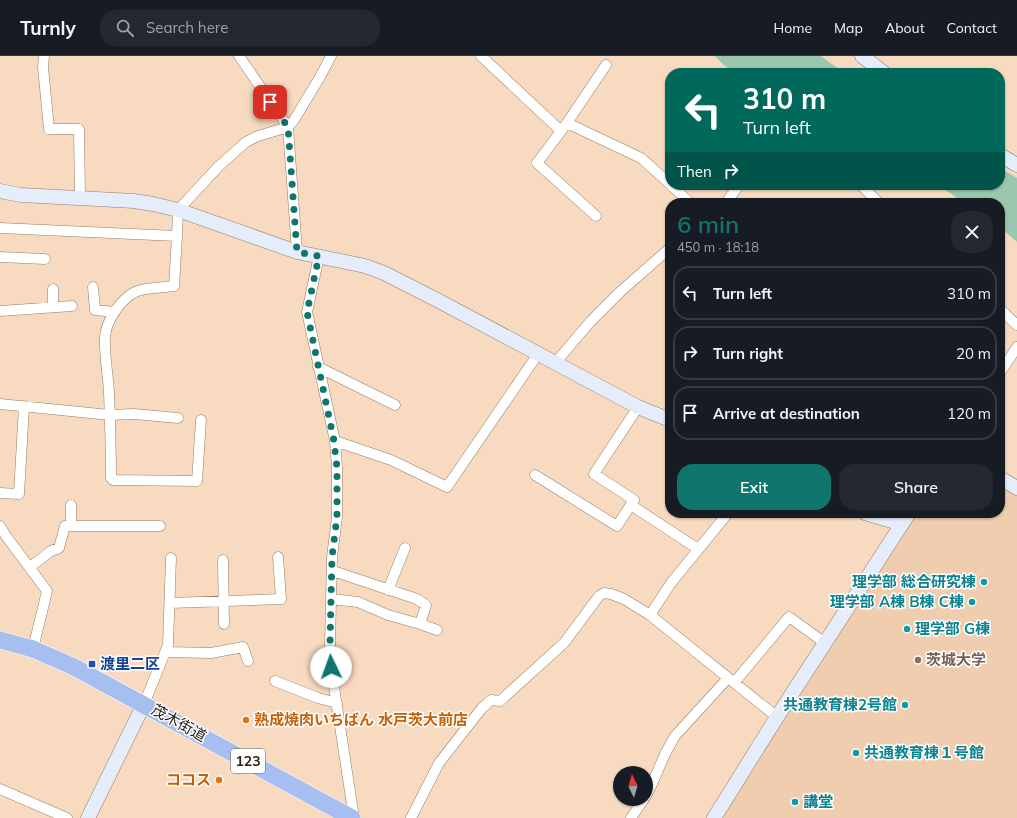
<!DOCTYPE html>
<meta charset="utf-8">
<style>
:root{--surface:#171b24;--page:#242831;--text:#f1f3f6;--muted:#9ea1a6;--line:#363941;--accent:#0f766e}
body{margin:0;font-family:Mulish,"Noto Sans JP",sans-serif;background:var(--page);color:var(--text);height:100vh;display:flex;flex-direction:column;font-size:15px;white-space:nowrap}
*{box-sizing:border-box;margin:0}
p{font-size:13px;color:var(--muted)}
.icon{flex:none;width:22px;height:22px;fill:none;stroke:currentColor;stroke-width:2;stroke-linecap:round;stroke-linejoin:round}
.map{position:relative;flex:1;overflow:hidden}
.details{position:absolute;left:665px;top:142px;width:340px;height:320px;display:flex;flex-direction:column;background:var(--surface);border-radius:16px;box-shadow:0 1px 3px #0004}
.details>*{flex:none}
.hud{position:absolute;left:665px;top:12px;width:340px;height:122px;border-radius:16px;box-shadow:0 1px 3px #0004;background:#00695c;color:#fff;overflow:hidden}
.needle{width:26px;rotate:355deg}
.controls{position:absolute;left:613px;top:710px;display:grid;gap:8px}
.controls a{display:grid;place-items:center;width:40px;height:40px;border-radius:50%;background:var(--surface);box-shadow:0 1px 3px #0004;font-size:20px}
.pin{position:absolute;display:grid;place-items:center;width:34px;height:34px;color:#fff;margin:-17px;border-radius:8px;box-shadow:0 2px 6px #0006}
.me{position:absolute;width:44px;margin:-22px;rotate:357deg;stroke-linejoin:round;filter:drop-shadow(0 0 3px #0008)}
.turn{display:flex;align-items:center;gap:14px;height:84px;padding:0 12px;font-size:18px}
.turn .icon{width:52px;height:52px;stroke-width:2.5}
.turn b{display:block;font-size:28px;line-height:34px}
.then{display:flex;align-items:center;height:38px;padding:0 12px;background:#0003;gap:8px;font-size:15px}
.round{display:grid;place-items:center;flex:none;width:42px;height:42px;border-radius:16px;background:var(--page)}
.headline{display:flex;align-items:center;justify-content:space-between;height:68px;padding:0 12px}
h1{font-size:24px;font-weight:600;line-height:30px;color:var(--accent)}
.action{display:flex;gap:8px;margin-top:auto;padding:8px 12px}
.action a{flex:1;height:46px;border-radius:16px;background:var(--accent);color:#fff;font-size:16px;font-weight:600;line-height:46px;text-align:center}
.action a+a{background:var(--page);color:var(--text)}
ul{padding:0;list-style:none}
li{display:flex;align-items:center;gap:12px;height:54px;margin:0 8px 6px;padding:0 4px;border:2px solid var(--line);border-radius:16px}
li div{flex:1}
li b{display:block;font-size:15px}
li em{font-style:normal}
header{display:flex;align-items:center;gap:24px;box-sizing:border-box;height:56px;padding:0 20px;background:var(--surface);border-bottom:1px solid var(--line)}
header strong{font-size:19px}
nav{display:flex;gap:22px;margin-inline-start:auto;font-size:14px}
.search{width:280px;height:36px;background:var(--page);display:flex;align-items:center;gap:10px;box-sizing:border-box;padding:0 14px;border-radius:16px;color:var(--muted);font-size:15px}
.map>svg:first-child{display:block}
.built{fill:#efcdae}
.green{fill:#9bc7ae}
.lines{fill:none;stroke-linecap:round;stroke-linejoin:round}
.street-casing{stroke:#967d65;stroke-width:11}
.secondary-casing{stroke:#967d65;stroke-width:15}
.highway-casing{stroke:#fff;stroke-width:18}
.street{stroke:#fff;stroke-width:10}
.secondary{stroke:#e5ecfa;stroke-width:14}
.highway{stroke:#a7bff0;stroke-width:17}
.route{stroke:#0f766e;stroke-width:7;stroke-dasharray:0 12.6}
.culture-dot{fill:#0f9aa8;stroke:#fff;stroke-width:1.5}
.education-dot{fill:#8d6e63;stroke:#fff;stroke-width:1.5}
.transit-dot{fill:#1a4fb4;stroke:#fff;stroke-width:1.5}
.food-dot{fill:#e8710a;stroke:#fff;stroke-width:1.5}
.labels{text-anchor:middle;stroke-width:3;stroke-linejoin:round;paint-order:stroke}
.shield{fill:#fff;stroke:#6a635c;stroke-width:1}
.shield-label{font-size:14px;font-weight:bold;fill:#2a2016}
.culture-label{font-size:15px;font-weight:bold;fill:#0d838f;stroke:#fff;text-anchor:end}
.education-label{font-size:15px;font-weight:bold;fill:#785e54;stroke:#fff;text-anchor:start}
.transit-label{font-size:15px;font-weight:bold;fill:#164399;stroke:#fff;text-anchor:start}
.food-label{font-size:15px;font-weight:bold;fill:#c56008;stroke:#fff;text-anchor:start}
.street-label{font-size:15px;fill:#2a2016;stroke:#fff}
</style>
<header>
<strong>Turnly</strong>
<div class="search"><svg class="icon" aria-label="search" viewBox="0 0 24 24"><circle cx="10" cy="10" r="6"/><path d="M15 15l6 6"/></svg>Search here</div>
<nav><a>Home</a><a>Map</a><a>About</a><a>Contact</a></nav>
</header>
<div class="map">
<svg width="1017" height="762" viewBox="0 0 1017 762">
<rect width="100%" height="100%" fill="#f7dac0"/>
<!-- built -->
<path class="built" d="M 1000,425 L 1017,436 L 1017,762 L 717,762 L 914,457 L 1000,457 Z"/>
<!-- green -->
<path class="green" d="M 715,0 L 821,0 L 844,17 L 737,17 L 725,10 Z
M 1000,112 L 1017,122 L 1017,186 L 1000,171 L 1000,147 L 965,147 L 938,129 L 1000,129 Z"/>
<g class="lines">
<!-- street casing -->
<g class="street-casing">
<path id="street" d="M 44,0 L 43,11 L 49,73 L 79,73 L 80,143
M 239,0 L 288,71 L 297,196
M 481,0 L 561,75
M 567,67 L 641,102 L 670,128
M 671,129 L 690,147
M 861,129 L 879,147
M 726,147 L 739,129
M 596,160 L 537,107 L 567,67 L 606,9
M 0,172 L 177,180 L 178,154 L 219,110 L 246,86 L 258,80 L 288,71 L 294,64 L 320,21 L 331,0
M 177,180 L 174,230 C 160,232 141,231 130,239 C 118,248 106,266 105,281 C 104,298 108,318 109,336 C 110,364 111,393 111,422 L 113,424 L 197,425 L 201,364
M 319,200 L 307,256 L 335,385 L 337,411 L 337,461 L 332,501 L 330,588 L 331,611 L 354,762
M 0,201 L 45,203
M 93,231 L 95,254 L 115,256
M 53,233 L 53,251
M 1000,253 L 1017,269
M 0,255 L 72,250
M 556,306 L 590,266 L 620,236 L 670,192
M 318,311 L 395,349
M 1000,317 L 1017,291
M 0,348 L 110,359 L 134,358 L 178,362
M 335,385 L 391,404 L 447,431 L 538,298
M 535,419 L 617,470 L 634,444 L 594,418 L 638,351
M 0,437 L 19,438 L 24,350
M 631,449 L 698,493
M 71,469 L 71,449
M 0,470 L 6,480 L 47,535 L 33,593
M 223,504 L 224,568
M 30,511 L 51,495 L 59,492 L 65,470 L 160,470
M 388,534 L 405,492
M 331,543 L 358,546 L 388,559 L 420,568 L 426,549 L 417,543 L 333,515
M 170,547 L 281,543 L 278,501
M 650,559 L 671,527 L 728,457
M 420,568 L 437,574
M 166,596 L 211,597 L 243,591 L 248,605
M 275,625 L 318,642 L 337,647
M 734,627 L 789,561 L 825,587
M 144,648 L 168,589 L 171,502
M 0,733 L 67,762
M 646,740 L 652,728 L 665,698 L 675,680 L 728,622
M 411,762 L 439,707 L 482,652 L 491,644 L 500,645 L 564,587 L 599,540 L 604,537 L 611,538 L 624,543 L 650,559 L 777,661
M 631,762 L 644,743"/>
</g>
<!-- secondary casing -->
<g class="secondary-casing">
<path id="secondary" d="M 862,0 L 884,17
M 1000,99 L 1017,109
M 0,135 L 21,139 L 134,145 L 153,148 L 178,154 L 297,196 L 365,210 L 384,217 L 439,245 L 638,351 L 670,364
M 1000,422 L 1017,432
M 865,457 L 902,468
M 88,762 L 144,648
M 714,762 L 777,661 L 909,457"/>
</g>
<!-- highway casing -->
<g class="highway-casing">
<path id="highway" d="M 0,584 L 33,593 L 74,611 L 352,762"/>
</g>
<!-- street -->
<use href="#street" class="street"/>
<!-- secondary -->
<use href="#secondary" class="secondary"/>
<!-- highway -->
<use href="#highway" class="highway"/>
</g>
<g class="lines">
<!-- route -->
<path class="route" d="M 270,46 L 288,71 L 297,196 L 319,200 L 307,256 L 334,385 L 337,412 L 337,461 L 332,501 L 331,543 L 330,588 L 331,611"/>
</g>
<!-- markers -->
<g class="culture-dot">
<circle cx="984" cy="526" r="4"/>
<circle cx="972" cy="546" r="4"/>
<circle cx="907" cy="573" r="4"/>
<circle cx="905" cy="649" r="4"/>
<circle cx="856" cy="697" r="4"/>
<circle cx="795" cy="746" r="4"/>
</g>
<circle class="education-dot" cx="918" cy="604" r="4"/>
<rect class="transit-dot" x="88" y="604" width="8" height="8" rx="2"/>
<g class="food-dot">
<circle cx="246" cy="664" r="4"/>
<circle cx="219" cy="724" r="4"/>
</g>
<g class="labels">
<!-- shield labels -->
<rect class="shield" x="231" y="693" width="34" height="24" rx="3"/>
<g class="shield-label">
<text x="248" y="710">123</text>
</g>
<!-- culture labels -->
<g class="culture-label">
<text x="976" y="531">理学部 総合研究棟</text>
<text x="964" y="551">理学部 A棟 B棟 C棟</text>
<text x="915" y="578" text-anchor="start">理学部 G棟</text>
<text x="897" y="654">共通教育棟2号館</text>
<text x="864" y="702" text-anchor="start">共通教育棟１号館</text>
<text x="803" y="751" text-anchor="start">講堂</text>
</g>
<!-- education labels -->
<g class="education-label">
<text x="926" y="609">茨城大学</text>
</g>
<!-- transit labels -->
<g class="transit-label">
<text x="100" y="613">渡里二区</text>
</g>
<!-- food labels -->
<g class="food-label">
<text x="254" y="669">熟成焼肉いちばん 水戸茨大前店</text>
<text x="211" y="729" text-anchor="end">ココス</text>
</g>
<!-- street labels -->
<g class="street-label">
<text transform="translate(179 667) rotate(29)" y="5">茂木街道</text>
</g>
</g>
</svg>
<div class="controls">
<a><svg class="needle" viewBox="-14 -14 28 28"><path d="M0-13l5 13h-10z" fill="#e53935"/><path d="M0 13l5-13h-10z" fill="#9ea1a6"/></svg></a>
</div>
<div class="pin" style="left:270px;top:46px;background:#d93025"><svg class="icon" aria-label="arrive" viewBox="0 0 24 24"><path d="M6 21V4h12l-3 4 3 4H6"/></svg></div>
<svg class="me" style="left:331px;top:611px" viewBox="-20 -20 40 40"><circle r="19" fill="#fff"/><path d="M0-13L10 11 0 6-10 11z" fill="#0f766e"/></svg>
<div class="hud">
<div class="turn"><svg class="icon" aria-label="left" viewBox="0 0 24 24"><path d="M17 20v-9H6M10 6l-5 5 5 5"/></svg><div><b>310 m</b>Turn left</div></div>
<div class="then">Then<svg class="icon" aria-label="right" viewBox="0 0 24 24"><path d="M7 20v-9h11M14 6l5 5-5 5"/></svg></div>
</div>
<section class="details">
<div class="headline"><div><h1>6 min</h1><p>450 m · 18:18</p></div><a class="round"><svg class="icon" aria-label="close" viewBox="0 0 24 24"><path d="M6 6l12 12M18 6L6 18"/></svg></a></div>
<ul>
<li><svg class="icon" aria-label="left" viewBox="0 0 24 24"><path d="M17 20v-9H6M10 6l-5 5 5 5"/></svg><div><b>Turn left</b></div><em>310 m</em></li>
<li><svg class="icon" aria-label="right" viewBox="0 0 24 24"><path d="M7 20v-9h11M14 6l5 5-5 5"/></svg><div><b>Turn right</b></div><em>20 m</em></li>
<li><svg class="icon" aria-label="arrive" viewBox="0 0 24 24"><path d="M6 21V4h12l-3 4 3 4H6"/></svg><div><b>Arrive at destination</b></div><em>120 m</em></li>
</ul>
<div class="action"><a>Exit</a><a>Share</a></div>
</section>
</div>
